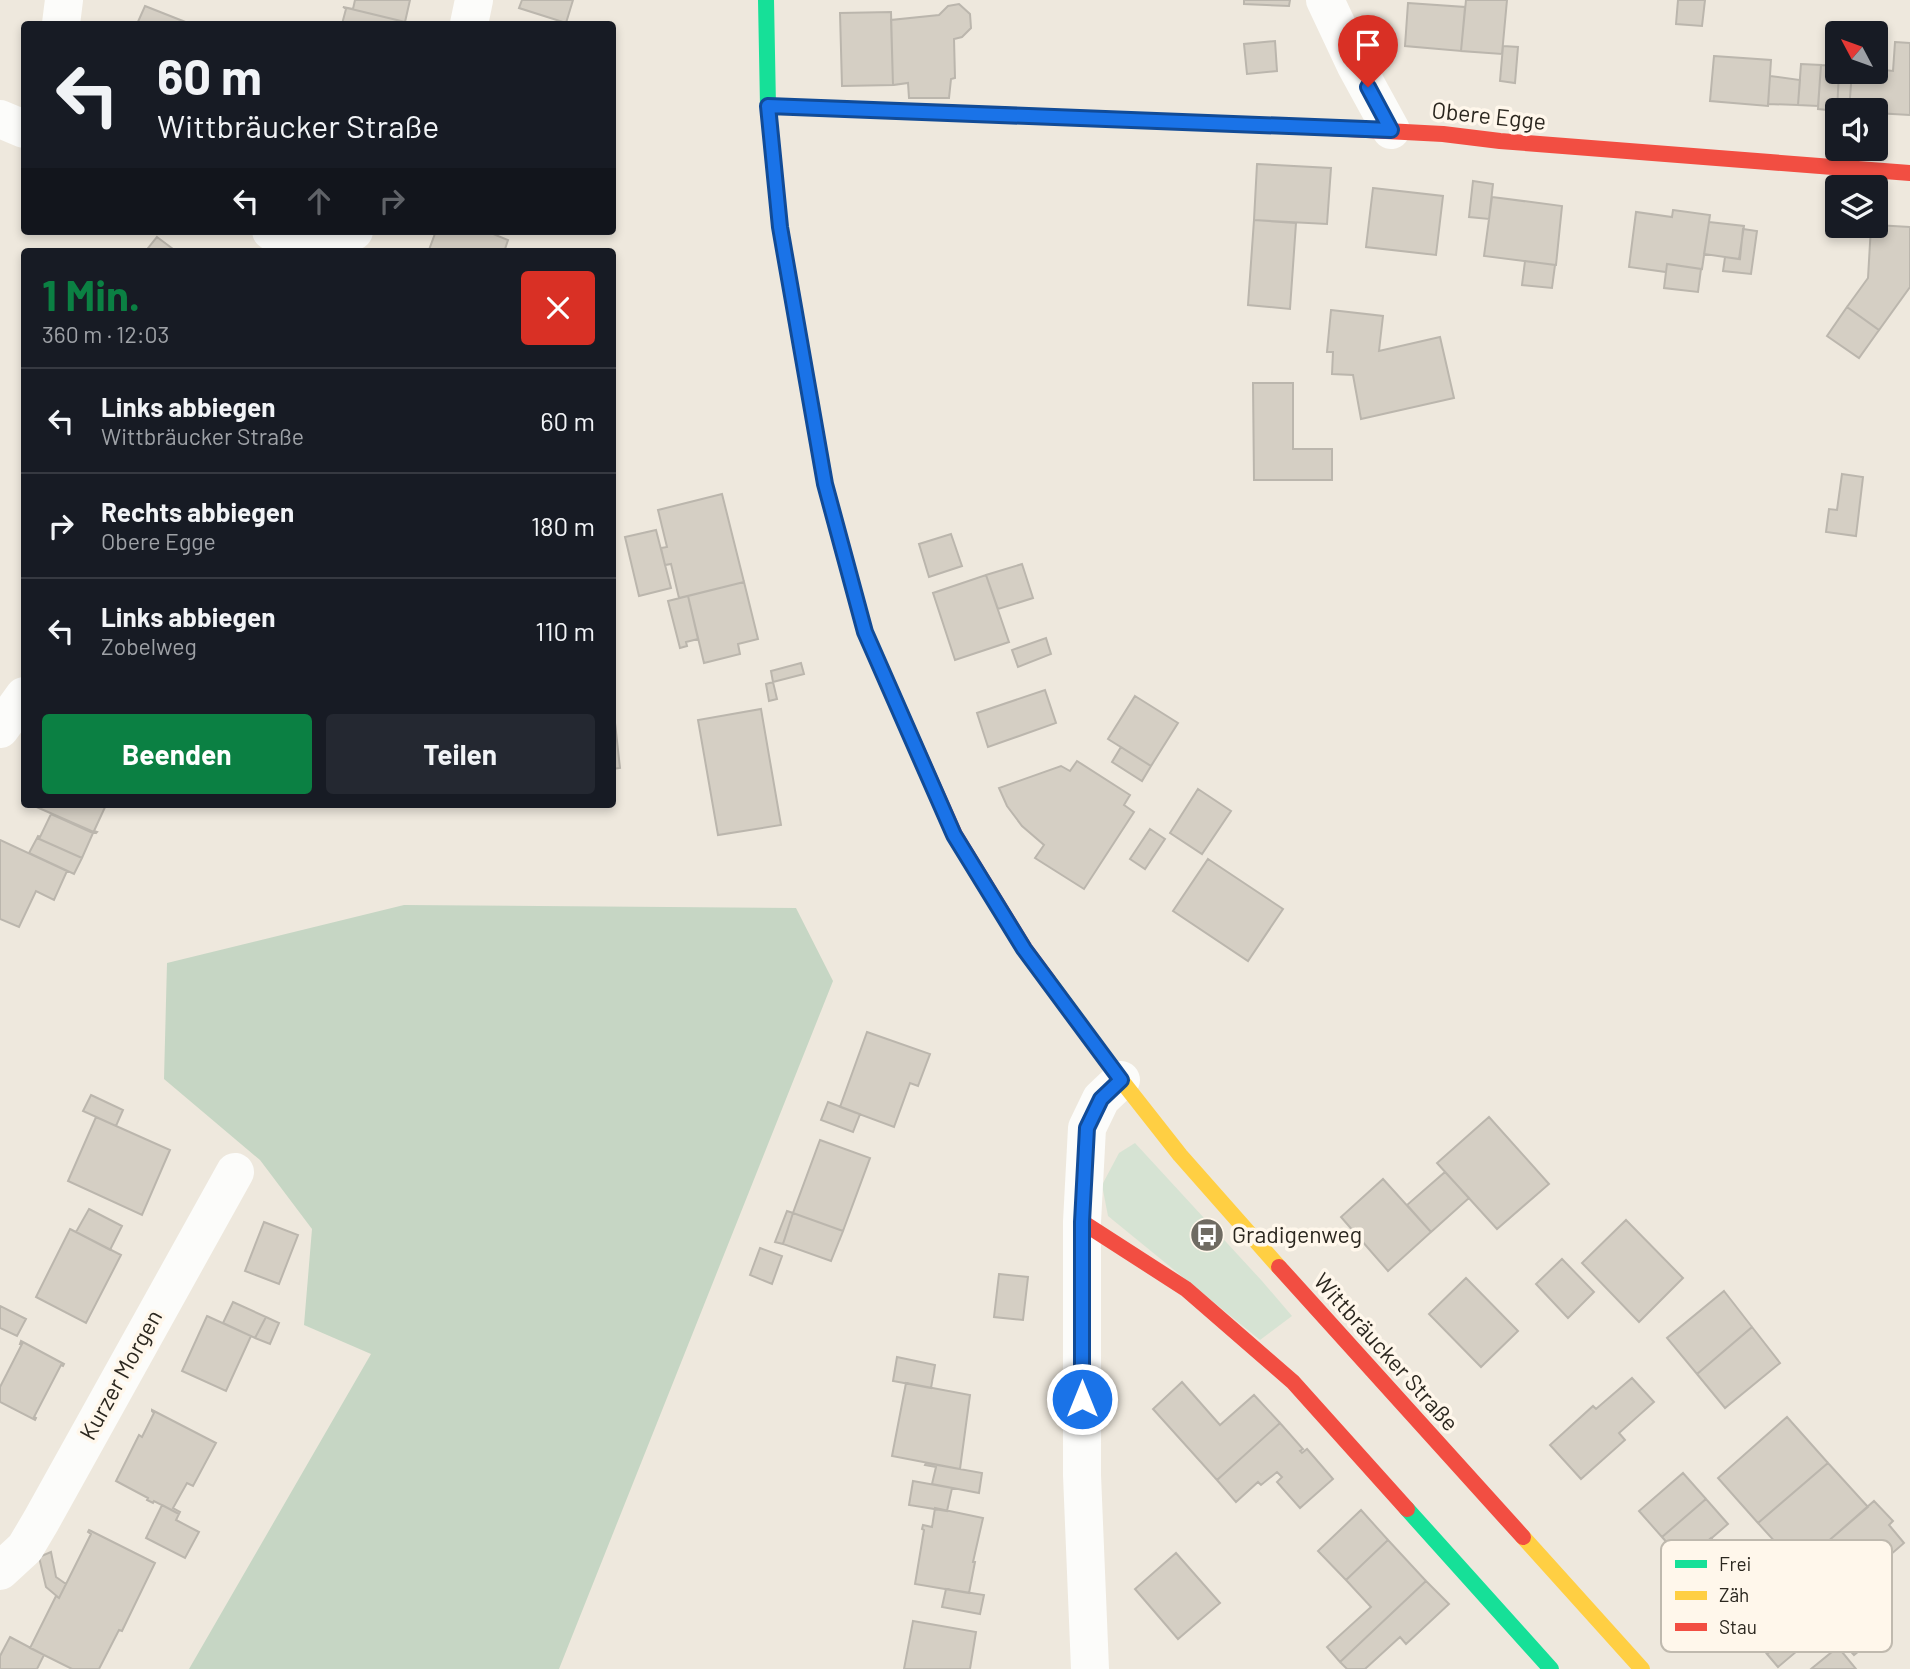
<!DOCTYPE html>
<html lang="de">
<meta charset="utf-8">
<style>
:root{--surface:#171b24;--page:#242831;--text:#f1f3f6;--muted:#9ea1a6;--line:#363941;--accent:#0b8043}
body{margin:0;font-family:Barlow,sans-serif;background:var(--page);color:var(--text);height:100vh;display:flex;flex-direction:column;font-size:26px;white-space:nowrap}
*{box-sizing:border-box;margin:0}
p{font-size:23px;color:var(--muted)}
.icon{flex:none;width:38px;height:38px;fill:none;stroke:currentColor;stroke-width:2;stroke-linecap:round;stroke-linejoin:round}
.map{position:relative;flex:1;overflow:hidden}
.details{position:absolute;left:21px;top:248px;width:595px;height:560px;display:flex;flex-direction:column;background:var(--surface);border-radius:7px;box-shadow:0 4px 10px #0003}
.details>*{flex:none}
.hud{position:absolute;left:21px;top:21px;width:595px;height:214px;border-radius:7px;box-shadow:0 4px 10px #0003;background:#171b24;color:var(--text);overflow:hidden}
.needle{width:46px;rotate:311deg}
.controls{position:absolute;left:1825px;top:21px;display:grid;gap:14px}
.controls a{display:grid;place-items:center;width:63px;height:63px;border-radius:7px;background:var(--surface);box-shadow:0 4px 10px #0003;font-size:35px}
.pin{position:absolute;display:grid;place-items:center;width:60px;height:60px;color:#fff;margin:-72px -30px;border-radius:50% 50% 50% 0;rotate:-45deg;box-shadow:0 0 7px #0007}
.pin .icon{rotate:45deg}
.me{position:absolute;width:77px;margin:-38px;rotate:0deg;stroke-linejoin:round;filter:drop-shadow(0 0 5px #0008)}
.turn{display:flex;align-items:center;gap:24px;height:147px;padding:0 21px;font-size:32px}
.turn .icon{width:91px;height:91px;stroke-width:2.5}
.turn b{display:block;font-size:49px;line-height:60px}
.lanes{display:flex;align-items:center;height:66px;padding:0 21px;background:#0003;justify-content:center;gap:35px;direction:ltr}
.lanes .off{opacity:.35}
.round{display:grid;place-items:center;flex:none;width:74px;height:74px;border-radius:7px;background:var(--page)}
.headline{display:flex;align-items:center;justify-content:space-between;height:119px;padding:0 21px}
h1{font-size:42px;font-weight:700;line-height:52px;color:var(--accent)}
.primary-button{display:flex;gap:14px;margin-top:auto;padding:14px 21px}
.primary-button a{flex:1;height:80px;border-radius:7px;background:var(--accent);color:#fff;font-size:28px;font-weight:700;line-height:80px;text-align:center}
.primary-button a+a{background:var(--page);color:var(--text)}
ul{padding:0;list-style:none}
li{display:flex;align-items:center;gap:21px;height:105px;padding:0 21px;border-top:2px solid var(--line)}
li div{flex:1}
li b{display:block;font-size:26px}
li em{font-style:normal}
.map>svg:first-child{display:block}
.green{fill:#d6e3d3}
.forest{fill:#c6d6c4}
.building{fill:#d5cfc4;stroke:#bbb6ad;stroke-width:2}
.lines{fill:none;stroke-linecap:round;stroke-linejoin:round}
.street{stroke:#fcfcfa;stroke-width:38}
.fast{stroke:#16e098;stroke-width:16}
.slow{stroke:#ffcf43;stroke-width:16}
.jam{stroke:#f24e42;stroke-width:16}
.route-casing{stroke:#114b97;stroke-width:18}
.route{stroke:#1a73e8;stroke-width:12}
.labels{text-anchor:middle;stroke-width:7;stroke-linejoin:round;paint-order:stroke}
.street-label{font-size:23px;fill:#2b271f;stroke:#fff7eb}
.poi-label{font-size:23px;fill:#2b271f;stroke:#fff7eb;text-anchor:start}
.key{fill:#fff7eb;stroke:#bfb9ae;stroke-width:2}
.key-label{font-size:19px;fill:#2b271f}
</style>
<div class="map">
<svg width="1910" height="1669" viewBox="0 0 1910 1669">
<rect width="100%" height="100%" fill="#eee8dd"/>
<!-- green -->
<path class="green" d="M 1135,1143 L 1262,1281 L 1292,1316 L 1260,1340 L 1108,1216 L 1102,1185 L 1119,1153 Z"/>
<!-- forest -->
<path class="forest" d="M 404,905 L 796,908 L 833,981 L 559,1669 L 189,1669 L 371,1354 L 304,1325 L 312,1229 L 260,1160 L 164,1079 L 167,963 Z"/>
<!-- building -->
<path class="building" d="M 355,0 L 410,0 L 405,22 L 343,7 L 353,9 Z
M 522,0 L 573,0 L 566,23 L 519,8 Z
M 1244,0 L 1290,0 L 1289,6 L 1244,4 Z
M 1466,0 L 1507,0 L 1502,54 L 1461,51 Z
M 1678,0 L 1705,0 L 1702,26 L 1676,24 Z
M 1408,3 L 1465,7 L 1461,51 L 1405,46 Z
M 959,4 L 970,14 L 971,28 L 962,37 L 954,39 L 955,78 L 951,79 L 949,98 L 909,98 L 908,83 L 893,85 L 891,20 L 939,15 L 948,6 Z
M 145,6 L 188,23 L 188,24 L 137,24 Z
M 343,7 L 405,22 L 404,24 L 342,24 L 346,9 Z
M 891,12 L 893,85 L 842,86 L 840,13 Z
M 1275,41 L 1277,71 L 1247,74 L 1244,44 Z
M 1895,42 L 1910,43 L 1910,115 L 1876,113 L 1876,110 L 1849,110 L 1852,72 L 1876,72 L 1876,69 L 1893,71 Z
M 1503,46 L 1518,47 L 1515,83 L 1500,81 Z
M 1714,56 L 1771,60 L 1768,106 L 1710,101 Z
M 1801,64 L 1821,65 L 1818,106 L 1798,105 Z
M 1821,65 L 1838,66 L 1838,72 L 1839,72 L 1837,111 L 1818,109 Z
M 1839,72 L 1852,72 L 1849,110 L 1837,111 Z
M 1770,76 L 1800,80 L 1798,105 L 1768,104 Z
M 1257,164 L 1331,168 L 1327,224 L 1254,220 Z
M 1473,181 L 1493,184 L 1489,219 L 1469,217 Z
M 1373,188 L 1443,196 L 1436,255 L 1366,247 Z
M 1492,197 L 1562,206 L 1556,265 L 1484,256 Z
M 1673,210 L 1710,215 L 1702,269 L 1667,264 L 1666,272 L 1629,267 L 1636,212 L 1672,217 Z
M 1254,220 L 1296,223 L 1290,309 L 1248,305 Z
M 1709,222 L 1744,226 L 1739,259 L 1704,254 Z
M 1876,225 L 1910,227 L 1910,287 L 1879,330 L 1847,307 L 1868,278 L 1871,226 Z
M 1743,229 L 1757,231 L 1751,274 L 1723,271 L 1725,257 L 1740,259 Z
M 436,231 L 486,231 L 508,240 L 504,252 L 435,252 L 429,250 Z
M 157,237 L 177,252 L 145,252 Z
M 1525,261 L 1555,265 L 1552,288 L 1522,285 Z
M 1667,264 L 1701,269 L 1698,292 L 1664,288 Z
M 1847,307 L 1879,330 L 1859,358 L 1827,336 Z
M 1331,310 L 1383,316 L 1379,351 L 1440,337 L 1454,398 L 1361,419 L 1353,375 L 1332,374 L 1333,352 L 1327,352 Z
M 1253,383 L 1293,383 L 1293,449 L 1332,449 L 1332,480 L 1254,480 Z
M 1842,474 L 1863,477 L 1856,536 L 1826,532 L 1829,509 L 1837,510 Z
M 722,494 L 744,582 L 679,598 L 671,564 L 665,565 L 661,548 L 667,547 L 658,510 Z
M 656,530 L 671,588 L 639,596 L 625,537 Z
M 951,534 L 962,566 L 929,577 L 919,544 Z
M 1022,564 L 1033,598 L 998,609 L 986,575 Z
M 986,575 L 1009,642 L 955,660 L 933,593 Z
M 744,582 L 758,639 L 738,644 L 740,654 L 704,663 L 688,596 Z
M 688,596 L 698,639 L 686,642 L 687,646 L 680,648 L 668,601 Z
M 1046,638 L 1051,654 L 1018,667 L 1012,650 Z
M 801,663 L 804,674 L 773,682 L 771,671 Z
M 773,682 L 777,699 L 769,701 L 766,684 Z
M 1045,690 L 1056,723 L 988,747 L 977,713 Z
M 1135,696 L 1178,723 L 1151,766 L 1108,739 Z
M 761,709 L 781,825 L 718,835 L 698,720 Z
M 612,723 L 615,723 L 620,768 L 612,769 Z
M 1121,747 L 1151,766 L 1142,781 L 1112,762 Z
M 1077,761 L 1130,795 L 1124,805 L 1134,812 L 1084,889 L 1035,858 L 1044,845 L 1022,826 L 1007,806 L 999,788 L 1061,766 L 1070,771 Z
M 1198,789 L 1231,811 L 1202,854 L 1170,833 Z
M 32,805 L 106,805 L 94,831 L 97,832 L 96,833 Z
M 51,814 L 93,833 L 82,858 L 37,838 L 38,836 L 40,837 Z
M 1150,829 L 1165,839 L 1145,869 L 1130,859 Z
M 37,838 L 82,858 L 74,874 L 29,853 Z
M 0,840 L 67,871 L 54,900 L 36,891 L 19,927 L 0,919 Z
M 1208,859 L 1283,909 L 1248,961 L 1173,911 Z
M 867,1032 L 930,1054 L 918,1086 L 910,1083 L 894,1127 L 840,1107 Z
M 91,1095 L 123,1110 L 116,1126 L 83,1111 Z
M 828,1102 L 860,1114 L 853,1132 L 821,1120 Z
M 96,1117 L 170,1150 L 142,1215 L 68,1181 Z
M 1489,1117 L 1549,1184 L 1497,1229 L 1437,1163 Z
M 820,1140 L 870,1158 L 843,1231 L 793,1213 Z
M 1445,1172 L 1469,1198 L 1431,1232 L 1407,1205 Z
M 1383,1179 L 1431,1232 L 1388,1271 L 1341,1217 Z
M 89,1209 L 122,1226 L 110,1250 L 76,1232 Z
M 787,1211 L 793,1213 L 783,1244 L 775,1242 Z
M 793,1213 L 843,1231 L 831,1261 L 783,1244 Z
M 1626,1220 L 1683,1278 L 1639,1322 L 1582,1263 Z
M 264,1222 L 298,1235 L 279,1284 L 245,1271 Z
M 70,1229 L 121,1255 L 86,1323 L 36,1297 Z
M 760,1248 L 782,1256 L 772,1284 L 750,1275 Z
M 1562,1259 L 1594,1292 L 1568,1318 L 1536,1284 Z
M 999,1274 L 1028,1277 L 1023,1320 L 994,1317 Z
M 1466,1278 L 1518,1331 L 1481,1367 L 1429,1314 Z
M 1724,1291 L 1752,1327 L 1697,1374 L 1667,1338 Z
M 233,1302 L 266,1317 L 255,1338 L 223,1323 Z
M 0,1306 L 26,1319 L 17,1336 L 0,1328 Z
M 207,1316 L 251,1336 L 226,1391 L 182,1371 Z
M 266,1317 L 279,1323 L 270,1344 L 255,1338 Z
M 1752,1327 L 1780,1363 L 1725,1408 L 1697,1374 Z
M 21,1341 L 64,1364 L 63,1366 L 61,1365 L 34,1417 L 36,1418 L 35,1420 L 0,1402 L 0,1387 L 22,1344 L 20,1344 Z
M 897,1357 L 935,1365 L 931,1388 L 893,1381 Z
M 1632,1378 L 1654,1402 L 1619,1433 L 1625,1440 L 1581,1479 L 1550,1445 L 1593,1406 L 1596,1409 Z
M 1182,1382 L 1220,1425 L 1254,1395 L 1280,1423 L 1217,1480 L 1153,1409 Z
M 906,1383 L 970,1395 L 960,1469 L 892,1456 Z
M 152,1410 L 216,1443 L 193,1486 L 187,1483 L 173,1508 L 180,1512 L 179,1514 L 154,1501 L 153,1503 L 147,1500 L 148,1498 L 116,1481 L 139,1435 L 142,1437 L 154,1413 L 152,1411 Z
M 1787,1417 L 1828,1463 L 1758,1523 L 1718,1478 Z
M 1280,1423 L 1303,1449 L 1300,1451 L 1302,1453 L 1307,1449 L 1333,1479 L 1300,1508 L 1277,1482 L 1282,1477 L 1277,1472 L 1261,1485 L 1258,1482 L 1236,1502 L 1217,1480 Z
M 926,1463 L 982,1473 L 979,1493 L 932,1484 L 936,1467 L 925,1465 Z
M 1828,1463 L 1868,1507 L 1798,1567 L 1758,1523 Z
M 1683,1473 L 1706,1499 L 1662,1537 L 1639,1511 Z
M 913,1481 L 952,1488 L 947,1511 L 909,1505 Z
M 1706,1499 L 1728,1524 L 1684,1562 L 1662,1537 Z
M 1874,1501 L 1893,1521 L 1889,1525 L 1904,1543 L 1851,1589 L 1817,1551 Z
M 162,1505 L 179,1514 L 176,1520 L 199,1532 L 185,1558 L 146,1538 Z
M 935,1508 L 983,1518 L 973,1562 L 975,1562 L 969,1593 L 915,1584 L 924,1530 L 922,1529 L 923,1525 L 932,1527 Z
M 1361,1510 L 1388,1540 L 1346,1580 L 1318,1551 Z
M 89,1530 L 155,1563 L 122,1631 L 119,1630 L 99,1669 L 72,1669 L 30,1648 L 56,1596 L 59,1598 L 91,1534 L 88,1532 Z
M 1711,1538 L 1746,1579 L 1719,1602 L 1684,1562 Z
M 1388,1540 L 1426,1581 L 1340,1662 L 1327,1647 L 1371,1607 L 1346,1580 Z
M 51,1552 L 56,1577 L 66,1584 L 59,1598 L 46,1587 L 39,1557 Z
M 1176,1553 L 1220,1603 L 1178,1639 L 1135,1589 Z
M 1426,1581 L 1449,1604 L 1406,1644 L 1400,1637 L 1365,1669 L 1347,1669 L 1340,1662 Z
M 946,1589 L 984,1595 L 980,1614 L 942,1607 Z
M 1860,1604 L 1883,1631 L 1854,1655 L 1831,1629 Z
M 1781,1620 L 1791,1633 L 1767,1654 L 1757,1641 Z
M 913,1621 L 976,1632 L 970,1669 L 904,1669 Z
M 1791,1633 L 1803,1646 L 1778,1667 L 1767,1654 Z
M 10,1637 L 44,1655 L 37,1669 L 0,1669 L 0,1656 Z
M 1838,1647 L 1856,1669 L 1811,1669 Z"/>
<g class="lines">
<!-- street -->
<path class="street" d="M 1325,0 L 1356,66 L 1391,130
M 61,24 L 64,0
M 469,24 L 474,0
M 0,119 L 24,129
M 271,231 L 301,252
M 318,252 L 331,241 L 354,231
M 0,729 L 24,696
M 0,1571 L 25,1548 L 41,1521 L 235,1172
M 1090,1669 L 1082,1475 L 1082,1222 L 1087,1128 L 1101,1099 L 1121,1080"/>
<!-- fast -->
<path class="fast" d="M 766,0 L 768,106 L 780,227 L 825,483 L 842,547
M 768,106 L 1037,116
M 1407,1509 L 1551,1669"/>
<!-- slow -->
<path class="slow" d="M 1037,116 L 1329,128
M 1048,980 L 1121,1080 L 1180,1155 L 1279,1267
M 1523,1537 L 1642,1669"/>
<!-- jam -->
<path class="jam" d="M 1329,128 L 1443,134 L 1500,141 L 1910,173
M 842,547 L 865,632 L 955,835 L 1025,949 L 1048,980
M 1082,1222 L 1186,1289 L 1293,1382 L 1407,1509
M 1279,1267 L 1523,1537"/>
</g>
<g class="lines">
<!-- route casing -->
<g class="route-casing">
<path id="route" d="M 1082,1399 L 1082,1222 L 1087,1128 L 1101,1099 L 1121,1080 L 1024,949 L 954,835 L 865,632 L 825,484 L 780,227 L 768,106 L 1391,130 L 1368,87"/>
</g>
<!-- route -->
<use href="#route" class="route"/>
</g>
<!-- icons -->
<defs>
<g id="bus-disc" transform="scale(1.75)"><circle r="9.5" fill="#6f6b62" stroke="#fff7eb"/><path d="M-5-6H5V4H4V6H2V4H-2V6H-4V4H-5ZM-3.5-4V0h7V-4ZM-3.5 1.2v1.5H-2V1.2ZM2 1.2v1.5H3.5V1.2Z" fill="#fff"/></g>
</defs>
<g fill-rule="evenodd">
<use href="#bus-disc" x="1207" y="1235"/>
</g>
<g class="labels">
<!-- street labels -->
<g class="street-label">
<text transform="translate(1489 116) rotate(6)" y="8">Obere Egge</text>
<text transform="translate(1386 1352) rotate(48)" y="8">Wittbräucker Straße</text>
<text transform="translate(121 1375) rotate(-61)" y="8">Kurzer Morgen</text>
</g>
<!-- poi labels -->
<g class="poi-label">
<text x="1232" y="1243">Gradigenweg</text>
</g>
</g>
<!-- legend -->
<rect x="1661" y="1540" width="231" height="112" rx="10" class="key"/>
<rect x="1675" y="1560" width="32" height="8" fill="#16e098"/>
<rect x="1675" y="1591" width="32" height="9" fill="#ffcf43"/>
<rect x="1675" y="1623" width="32" height="8" fill="#f24e42"/>
<g class="key-label">
<text x="1719" y="1571">Frei</text>
<text x="1719" y="1602">Zäh</text>
<text x="1719" y="1634">Stau</text>
</g>
</svg>
<div class="controls">
<a><svg class="needle" viewBox="-14 -14 28 28"><path d="M0-13l5 13h-10z" fill="#e53935"/><path d="M0 13l5-13h-10z" fill="#9ea1a6"/></svg></a>
<a><svg class="icon" aria-label="sound" viewBox="0 0 24 24"><path d="M4 9h4l5-4v14l-5-4H4zM17 9q2 3 0 6"/></svg></a>
<a><svg class="icon" aria-label="layers" viewBox="0 0 24 24"><path d="M12 4l9 5-9 5-9-5zM3 14l9 5 9-5"/></svg></a>
</div>
<div class="pin" style="left:1368px;top:87px;background:#d93025"><svg class="icon" aria-label="arrive" viewBox="0 0 24 24"><path d="M6 21V4h12l-3 4 3 4H6"/></svg></div>
<svg class="me" style="left:1082px;top:1399px" viewBox="-20 -20 40 40"><circle r="17" fill="#1a73e8" stroke="#fff" stroke-width="3"/><path d="M0-11L8 9 0 5-8 9z" fill="#fff"/></svg>
<div class="hud">
<div class="turn"><svg class="icon" aria-label="left" viewBox="0 0 24 24"><path d="M17 20v-9H6M10 6l-5 5 5 5"/></svg><div><b>60 m</b>Wittbräucker Straße</div></div>
<div class="lanes"><svg class="icon" aria-label="left" viewBox="0 0 24 24"><path d="M17 20v-9H6M10 6l-5 5 5 5"/></svg><svg class="icon off" aria-label="ahead" viewBox="0 0 24 24"><path d="M12 20V5M6 11l6-6 6 6"/></svg><svg class="icon off" aria-label="right" viewBox="0 0 24 24"><path d="M7 20v-9h11M14 6l5 5-5 5"/></svg></div>
</div>
<section class="details">
<div class="headline"><div><h1>1 Min.</h1><p>360 m · 12:03</p></div><a class="round" style="background:#d93025;color:#fff"><svg class="icon" aria-label="close" viewBox="0 0 24 24"><path d="M6 6l12 12M18 6L6 18"/></svg></a></div>
<ul>
<li><svg class="icon" aria-label="left" viewBox="0 0 24 24"><path d="M17 20v-9H6M10 6l-5 5 5 5"/></svg><div><b>Links abbiegen</b><p>Wittbräucker Straße</p></div><em>60 m</em></li>
<li><svg class="icon" aria-label="right" viewBox="0 0 24 24"><path d="M7 20v-9h11M14 6l5 5-5 5"/></svg><div><b>Rechts abbiegen</b><p>Obere Egge</p></div><em>180 m</em></li>
<li><svg class="icon" aria-label="left" viewBox="0 0 24 24"><path d="M17 20v-9H6M10 6l-5 5 5 5"/></svg><div><b>Links abbiegen</b><p>Zobelweg</p></div><em>110 m</em></li>
</ul>
<div class="primary-button"><a>Beenden</a><a>Teilen</a></div>
</section>
</div>
